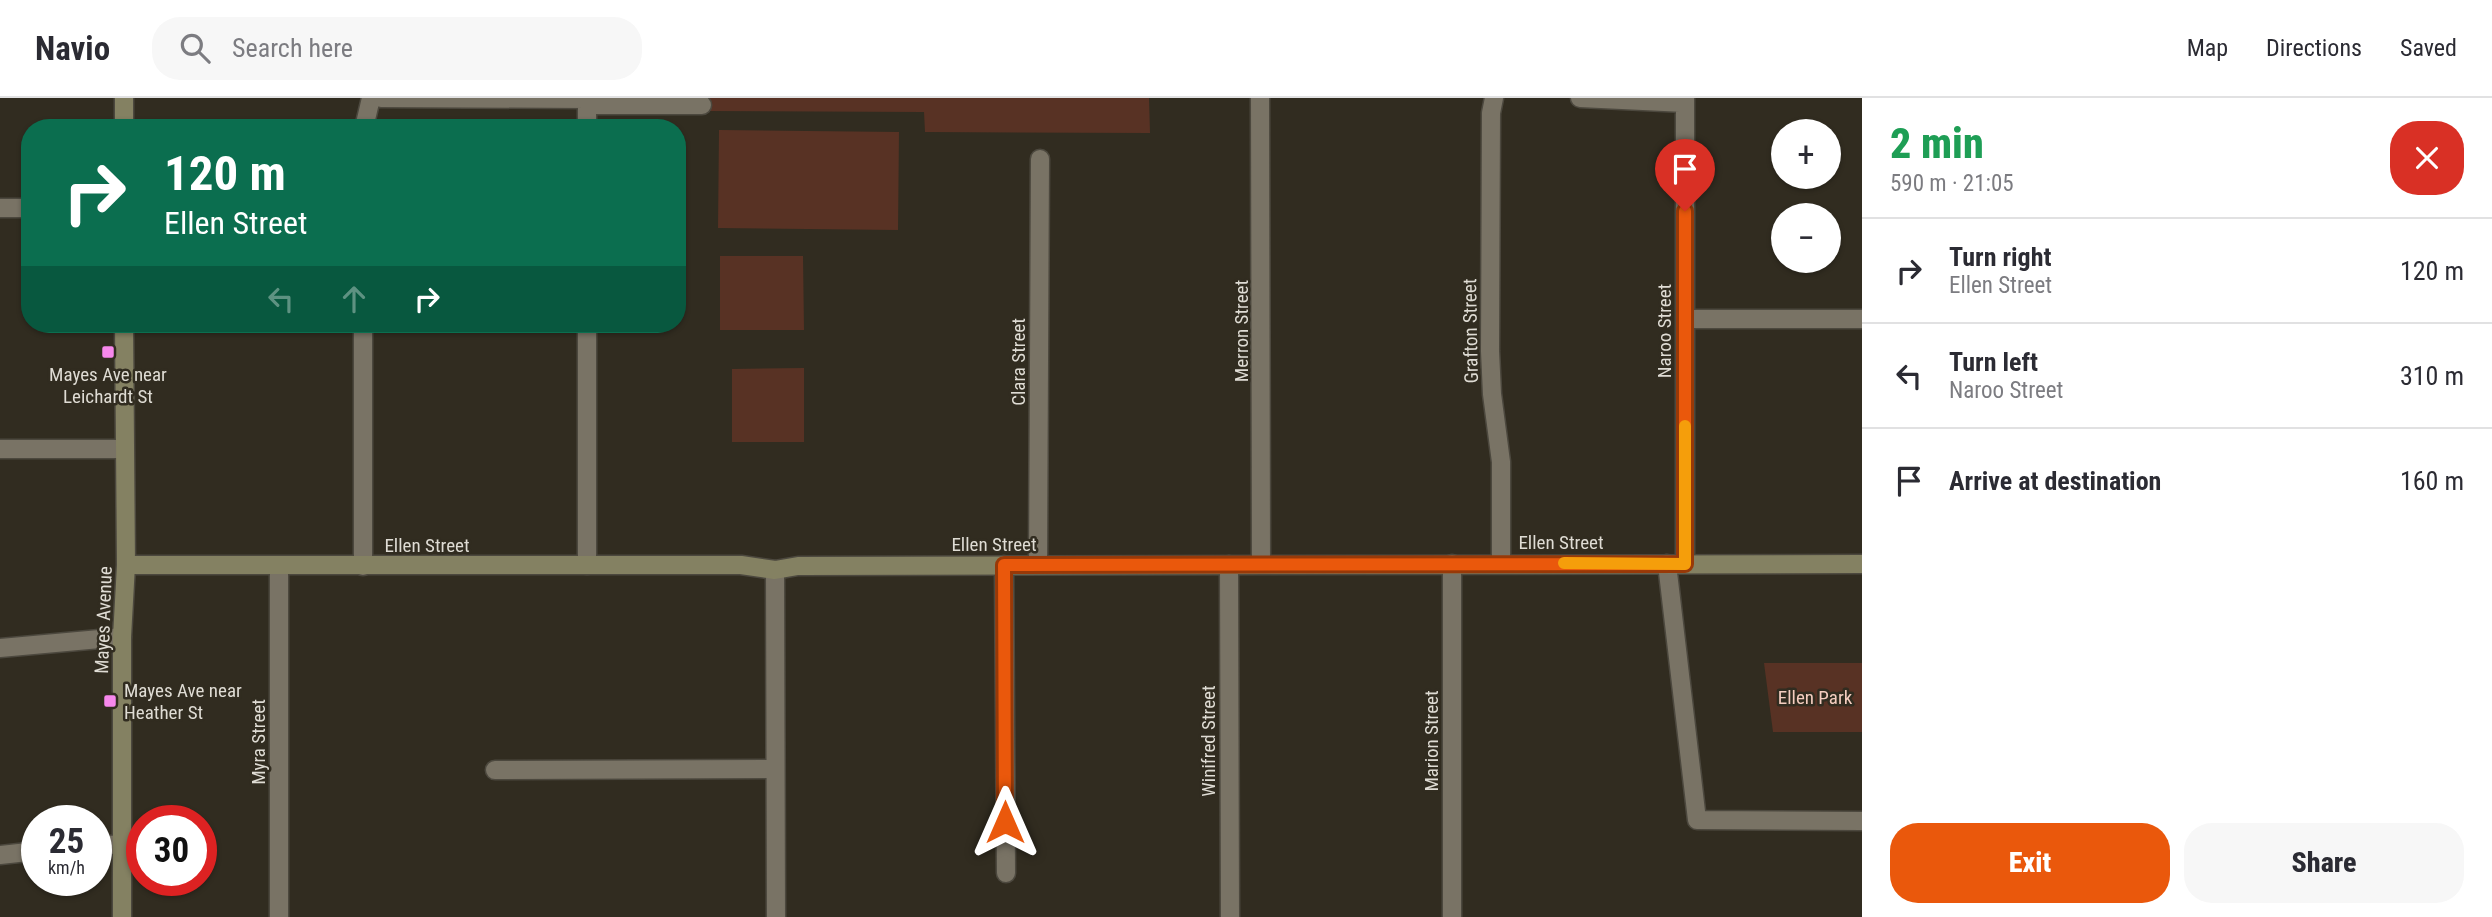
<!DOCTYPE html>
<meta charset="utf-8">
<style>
:root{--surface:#fff;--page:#f7f7f7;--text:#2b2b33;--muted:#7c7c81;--line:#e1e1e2;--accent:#ea580c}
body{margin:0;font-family:"Roboto Condensed",sans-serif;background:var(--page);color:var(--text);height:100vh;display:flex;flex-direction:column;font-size:26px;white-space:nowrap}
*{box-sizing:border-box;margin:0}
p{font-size:23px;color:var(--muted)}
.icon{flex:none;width:38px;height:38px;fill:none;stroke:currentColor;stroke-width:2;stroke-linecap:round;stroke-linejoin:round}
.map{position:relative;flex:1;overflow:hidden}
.side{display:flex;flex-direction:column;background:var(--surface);width:630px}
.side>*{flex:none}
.hud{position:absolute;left:21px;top:21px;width:665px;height:214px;border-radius:28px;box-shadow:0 2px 5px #0004;background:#0b6e4f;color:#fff;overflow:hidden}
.buttons{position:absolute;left:1771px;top:21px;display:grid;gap:14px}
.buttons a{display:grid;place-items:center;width:70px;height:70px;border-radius:50%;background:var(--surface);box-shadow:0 2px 5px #0004;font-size:35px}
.speed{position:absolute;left:21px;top:707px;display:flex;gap:14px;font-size:35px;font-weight:700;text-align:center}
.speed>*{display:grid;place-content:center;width:91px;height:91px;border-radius:50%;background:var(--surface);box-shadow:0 2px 5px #0004;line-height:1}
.speed small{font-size:18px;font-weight:400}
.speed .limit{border:10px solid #d22;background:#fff;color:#111}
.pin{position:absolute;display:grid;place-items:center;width:60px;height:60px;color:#fff;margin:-72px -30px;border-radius:50% 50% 50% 0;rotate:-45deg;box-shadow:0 0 7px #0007}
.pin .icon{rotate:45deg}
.me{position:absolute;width:77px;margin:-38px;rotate:0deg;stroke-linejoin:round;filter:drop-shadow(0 0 5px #0008)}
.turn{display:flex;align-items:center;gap:24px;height:147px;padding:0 28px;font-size:32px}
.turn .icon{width:91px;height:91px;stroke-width:2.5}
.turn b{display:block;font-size:49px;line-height:60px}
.lanes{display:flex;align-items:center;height:66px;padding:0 28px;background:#0003;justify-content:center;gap:35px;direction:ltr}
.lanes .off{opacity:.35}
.round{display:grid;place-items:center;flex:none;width:74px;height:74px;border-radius:28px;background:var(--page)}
.overview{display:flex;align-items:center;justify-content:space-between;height:119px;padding:0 28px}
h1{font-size:42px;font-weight:800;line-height:52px;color:#1e9e55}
.button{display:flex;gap:14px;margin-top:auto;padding:14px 28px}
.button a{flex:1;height:80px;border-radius:28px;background:var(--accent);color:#fff;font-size:28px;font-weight:800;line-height:80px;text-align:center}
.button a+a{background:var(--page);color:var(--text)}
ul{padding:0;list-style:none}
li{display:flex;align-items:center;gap:21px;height:105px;padding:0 28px;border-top:2px solid var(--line)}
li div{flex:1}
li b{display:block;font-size:26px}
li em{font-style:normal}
header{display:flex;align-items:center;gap:42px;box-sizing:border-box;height:98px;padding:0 35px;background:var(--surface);border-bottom:2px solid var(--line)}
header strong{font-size:33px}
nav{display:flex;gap:38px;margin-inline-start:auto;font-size:24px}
.search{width:490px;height:63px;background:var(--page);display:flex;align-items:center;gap:18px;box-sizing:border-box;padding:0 24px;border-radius:28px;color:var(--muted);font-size:26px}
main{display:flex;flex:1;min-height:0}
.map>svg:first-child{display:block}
.green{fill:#583224}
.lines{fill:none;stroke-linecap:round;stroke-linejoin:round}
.street-casing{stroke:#4c483e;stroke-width:21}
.secondary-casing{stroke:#4c483e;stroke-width:21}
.street{stroke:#797365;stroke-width:18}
.secondary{stroke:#848162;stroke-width:18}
.route-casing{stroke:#983908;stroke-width:18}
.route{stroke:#ea580c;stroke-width:12}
.slow{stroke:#f59e0b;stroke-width:12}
.poi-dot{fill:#f788ec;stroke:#312c20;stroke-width:2.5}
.labels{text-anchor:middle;stroke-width:5;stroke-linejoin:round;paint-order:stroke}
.street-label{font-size:19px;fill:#dfdcd4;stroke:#312c20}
.poi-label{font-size:19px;fill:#dfdcd4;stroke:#312c20}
.park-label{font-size:19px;fill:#f4cdbf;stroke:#312c20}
</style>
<header>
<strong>Navio</strong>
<div class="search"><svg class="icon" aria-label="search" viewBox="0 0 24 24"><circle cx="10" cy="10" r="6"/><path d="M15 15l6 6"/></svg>Search here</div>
<nav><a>Map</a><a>Directions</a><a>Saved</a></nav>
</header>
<main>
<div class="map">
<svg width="1862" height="819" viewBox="0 0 1862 819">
<rect width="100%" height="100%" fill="#312c20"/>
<!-- green -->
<path class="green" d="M 703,0 L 1149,0 L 1150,35 L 925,34 L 924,14 L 703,13 Z
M 719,32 L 899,34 L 898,132 L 718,130 Z
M 720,158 L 803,158 L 804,232 L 720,232 Z
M 804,270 L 804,344 L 732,344 L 732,271 Z
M 1764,565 L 1862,565 L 1862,634 L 1773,634 Z"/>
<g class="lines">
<!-- street casing -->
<g class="street-casing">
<path id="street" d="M 381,0 L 587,1 L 597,7 L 702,7
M 587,0 L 587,30
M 1260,0 L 1261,466
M 1494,0 L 1491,15 L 1490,253 L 1492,296 L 1501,364 L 1501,465
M 1580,0 L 1685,5
M 1685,0 L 1685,466
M 364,30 L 371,0
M 0,110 L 30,110
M 1685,221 L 1862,221
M 587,226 L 587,467
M 0,351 L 124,351
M 1452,466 L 1452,819
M 1667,466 L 1697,722 L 1862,723
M 1004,467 L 1006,775
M 1038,467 L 1040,61
M 1229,467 L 1230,819
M 279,468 L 279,819
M 363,468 L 363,226
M 775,472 L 776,819
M 0,550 L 122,539
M 495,672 L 775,671
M 96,748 L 122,746
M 0,757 L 37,753"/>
</g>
<!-- secondary casing -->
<g class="secondary-casing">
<path id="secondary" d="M 124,0 L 124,30
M 126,467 L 741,467 L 775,472 L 798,468 L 1862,466
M 122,819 L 122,539 L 126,467 L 124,226"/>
</g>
<!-- street -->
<use href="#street" class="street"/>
<!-- secondary -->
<use href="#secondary" class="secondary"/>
</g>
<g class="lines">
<!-- route casing -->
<g class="route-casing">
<path id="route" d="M 1005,724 L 1004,467 L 1685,466 L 1685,113"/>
</g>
<!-- route -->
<use href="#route" class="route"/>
<!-- slow -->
<path class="slow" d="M 1564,465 L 1685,466 L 1685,328"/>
</g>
<!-- markers -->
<g class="poi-dot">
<rect x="101" y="247" width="14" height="14" rx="3.5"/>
<rect x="103" y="596" width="14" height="14" rx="3.5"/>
</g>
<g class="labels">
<!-- street labels -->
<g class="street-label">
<text transform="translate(1241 233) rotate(-90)" y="7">Merron Street</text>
<text transform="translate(1470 233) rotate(-91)" y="7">Grafton Street</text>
<text transform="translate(1664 233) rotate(-90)" y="7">Naroo Street</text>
<text transform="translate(1018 264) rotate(-90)" y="7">Clara Street</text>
<text x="1561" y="451">Ellen Street</text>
<text x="994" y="453">Ellen Street</text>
<text x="427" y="454">Ellen Street</text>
<text transform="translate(103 522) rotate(-88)" y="7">Mayes Avenue</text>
<text transform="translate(1208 643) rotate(-90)" y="7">Winifred Street</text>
<text transform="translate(1431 643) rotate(-90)" y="7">Marion Street</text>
<text transform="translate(258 644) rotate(-90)" y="7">Myra Street</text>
</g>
<!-- poi labels -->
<g class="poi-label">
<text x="108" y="283">Mayes Ave near<tspan x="108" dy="22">Leichardt St</tspan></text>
<text x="124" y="599" text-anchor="start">Mayes Ave near<tspan x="124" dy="22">Heather St</tspan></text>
</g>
<!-- park labels -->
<g class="park-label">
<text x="1815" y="606">Ellen Park</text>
</g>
</g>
</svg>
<div class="buttons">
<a>+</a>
<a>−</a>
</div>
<div class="speed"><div>25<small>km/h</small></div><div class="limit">30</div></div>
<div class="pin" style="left:1685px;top:113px;background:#d93025"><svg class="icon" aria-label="arrive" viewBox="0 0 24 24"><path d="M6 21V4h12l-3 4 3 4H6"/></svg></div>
<svg class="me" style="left:1005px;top:724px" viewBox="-20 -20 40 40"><path d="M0-17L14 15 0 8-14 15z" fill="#ea580c" stroke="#fff" stroke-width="4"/></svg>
<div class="hud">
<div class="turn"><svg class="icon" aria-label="right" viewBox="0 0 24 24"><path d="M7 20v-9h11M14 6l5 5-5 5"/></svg><div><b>120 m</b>Ellen Street</div></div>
<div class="lanes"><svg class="icon off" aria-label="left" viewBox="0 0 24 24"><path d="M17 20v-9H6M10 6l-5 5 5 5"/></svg><svg class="icon off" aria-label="ahead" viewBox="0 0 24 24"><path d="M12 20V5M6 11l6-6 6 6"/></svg><svg class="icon" aria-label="right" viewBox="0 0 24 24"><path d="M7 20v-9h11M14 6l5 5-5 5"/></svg></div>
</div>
</div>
<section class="side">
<div class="overview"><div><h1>2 min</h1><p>590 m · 21:05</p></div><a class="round" style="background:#d93025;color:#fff"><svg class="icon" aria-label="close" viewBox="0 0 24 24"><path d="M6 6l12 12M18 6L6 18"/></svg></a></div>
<ul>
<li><svg class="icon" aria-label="right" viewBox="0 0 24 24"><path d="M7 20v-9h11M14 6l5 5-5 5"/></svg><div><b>Turn right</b><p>Ellen Street</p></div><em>120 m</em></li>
<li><svg class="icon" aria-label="left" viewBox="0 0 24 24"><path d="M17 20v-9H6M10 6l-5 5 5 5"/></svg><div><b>Turn left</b><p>Naroo Street</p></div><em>310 m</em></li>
<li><svg class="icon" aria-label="arrive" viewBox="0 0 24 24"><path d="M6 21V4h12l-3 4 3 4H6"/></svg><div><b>Arrive at destination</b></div><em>160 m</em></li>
</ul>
<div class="button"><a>Exit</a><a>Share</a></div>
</section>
</main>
